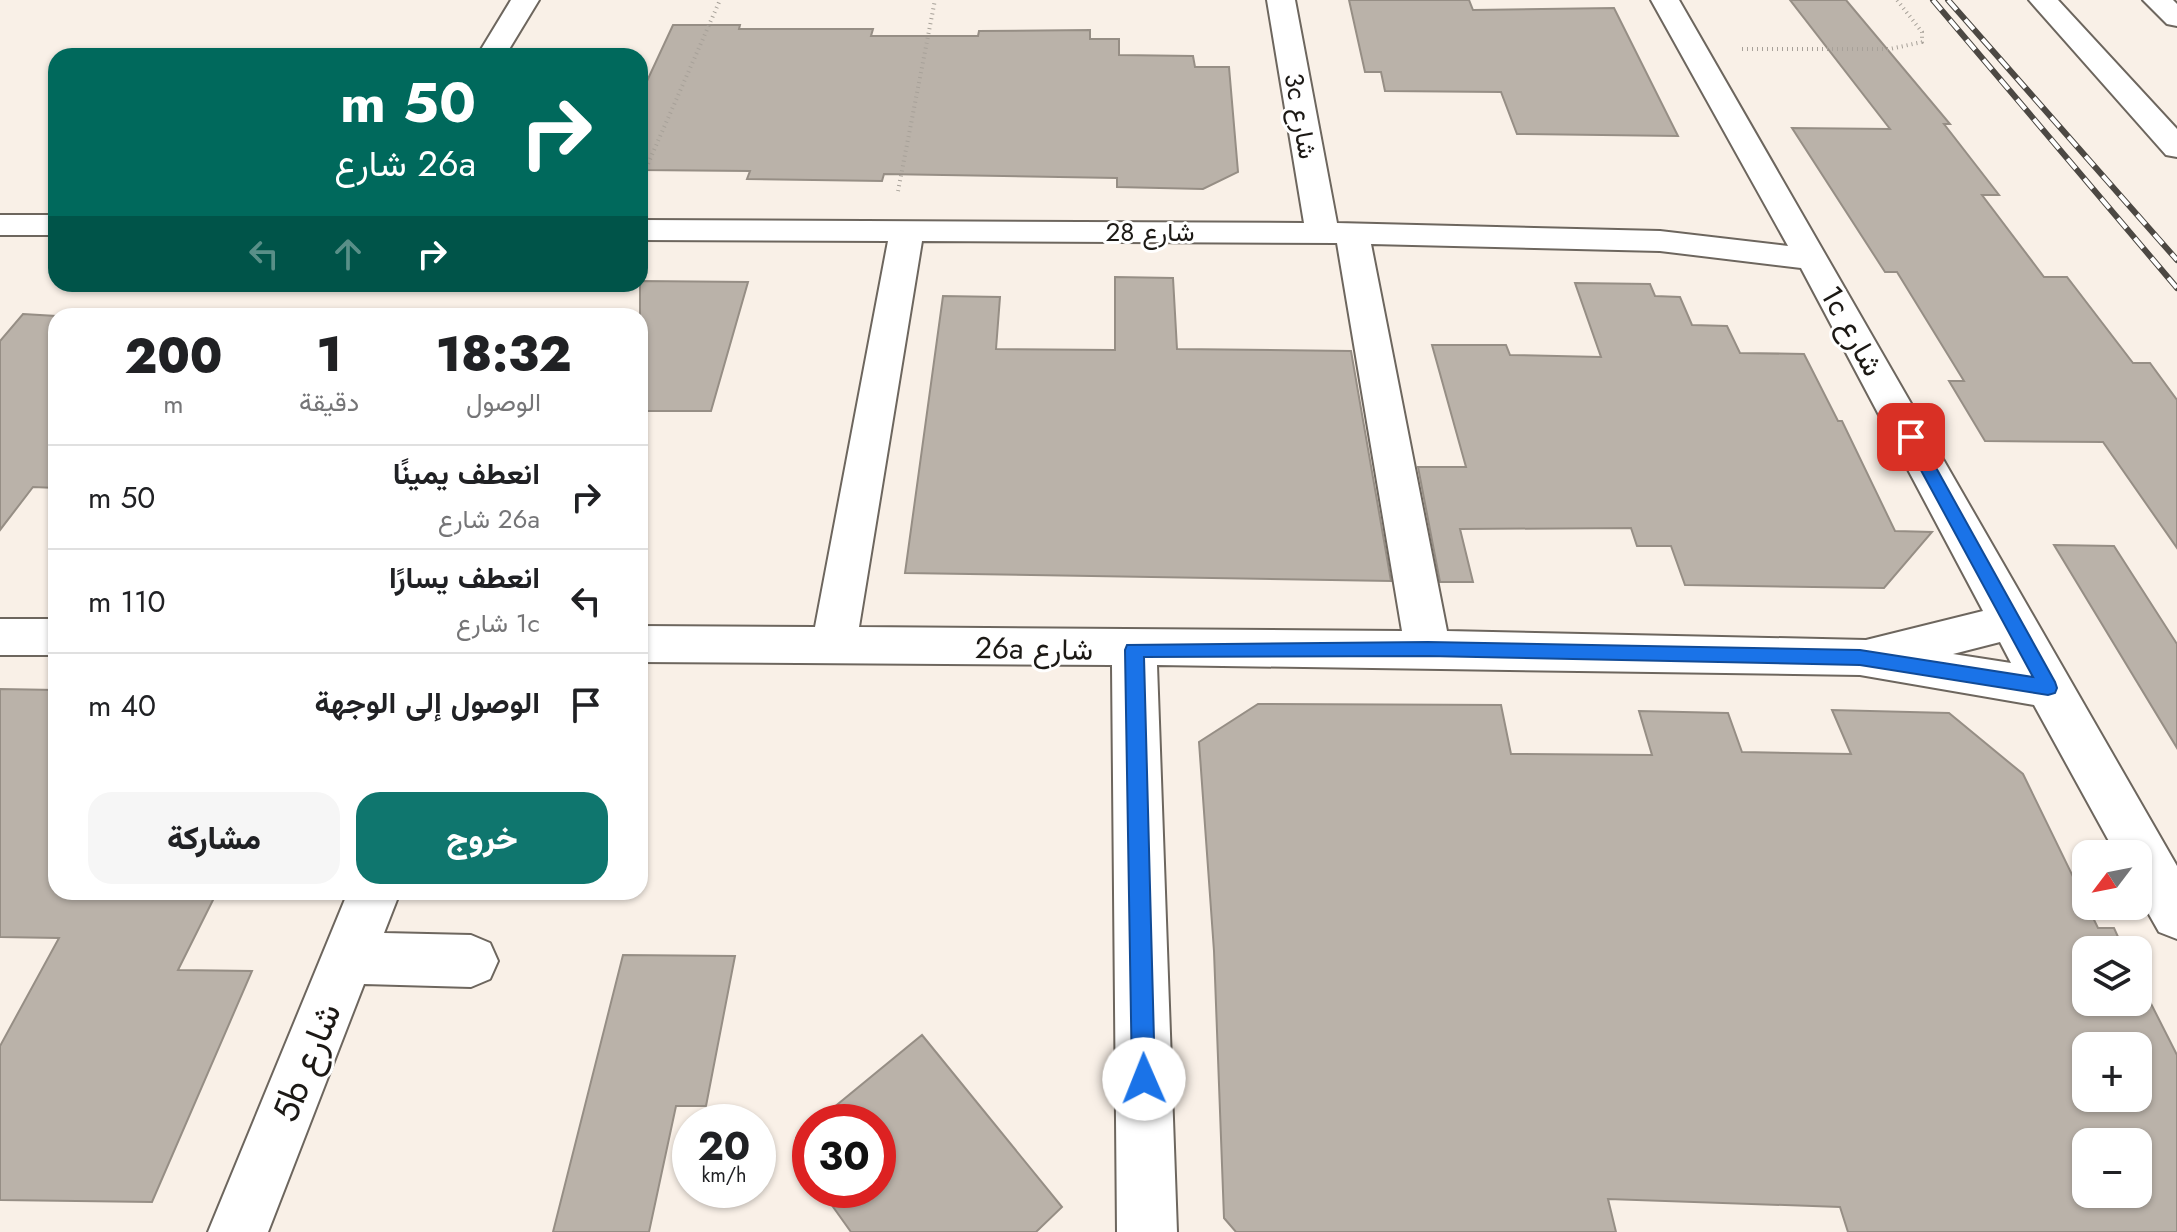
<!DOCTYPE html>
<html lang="ar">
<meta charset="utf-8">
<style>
:root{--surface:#fff;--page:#f6f6f6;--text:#202124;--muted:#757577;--line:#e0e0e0;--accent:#0f766e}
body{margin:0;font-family:Jost,Vazirmatn,sans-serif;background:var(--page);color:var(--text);direction:rtl;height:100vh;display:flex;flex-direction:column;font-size:30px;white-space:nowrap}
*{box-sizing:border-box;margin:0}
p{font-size:26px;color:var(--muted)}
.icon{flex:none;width:44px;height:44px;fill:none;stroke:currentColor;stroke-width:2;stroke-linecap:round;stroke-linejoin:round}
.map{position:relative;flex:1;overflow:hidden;direction:ltr}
.side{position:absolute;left:48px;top:308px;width:600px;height:592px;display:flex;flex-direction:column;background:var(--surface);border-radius:24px;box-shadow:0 2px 6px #0004;direction:rtl}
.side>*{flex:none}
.guide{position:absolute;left:48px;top:48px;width:600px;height:244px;border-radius:24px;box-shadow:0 2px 6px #0004;direction:rtl;background:#00695c;color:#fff;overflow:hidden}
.needle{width:52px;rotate:238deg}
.controls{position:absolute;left:2072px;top:840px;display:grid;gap:16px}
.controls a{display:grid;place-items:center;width:80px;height:80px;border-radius:16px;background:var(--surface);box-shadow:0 2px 6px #0004;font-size:40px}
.speed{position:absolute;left:672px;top:1104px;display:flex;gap:16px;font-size:40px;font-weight:700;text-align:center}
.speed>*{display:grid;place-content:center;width:104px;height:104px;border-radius:50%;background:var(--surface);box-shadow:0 2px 6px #0004;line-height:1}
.speed small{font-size:20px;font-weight:400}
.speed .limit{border:12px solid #d22;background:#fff;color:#111}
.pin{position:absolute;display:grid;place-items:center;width:68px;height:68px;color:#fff;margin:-34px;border-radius:16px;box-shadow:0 4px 12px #0006}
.me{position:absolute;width:88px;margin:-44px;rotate:359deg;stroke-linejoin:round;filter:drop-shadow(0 0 6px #0008)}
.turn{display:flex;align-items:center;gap:28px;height:168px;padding:0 40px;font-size:36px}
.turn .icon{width:104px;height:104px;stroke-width:2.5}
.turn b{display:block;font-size:56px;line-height:68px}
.lanes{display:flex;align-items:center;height:76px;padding:0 40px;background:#0003;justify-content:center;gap:40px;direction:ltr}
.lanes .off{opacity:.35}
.eta{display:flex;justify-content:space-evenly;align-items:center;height:136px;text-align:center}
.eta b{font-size:48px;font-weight:800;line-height:56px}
.action{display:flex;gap:16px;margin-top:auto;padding:16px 40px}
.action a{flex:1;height:92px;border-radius:24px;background:var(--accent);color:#fff;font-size:32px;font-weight:800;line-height:92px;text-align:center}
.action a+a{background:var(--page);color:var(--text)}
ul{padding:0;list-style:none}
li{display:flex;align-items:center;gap:24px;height:104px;padding:0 40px;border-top:2px solid var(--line)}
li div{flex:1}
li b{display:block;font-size:30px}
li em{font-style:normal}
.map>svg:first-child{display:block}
.building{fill:#bab2a9;stroke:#968e85;stroke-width:2;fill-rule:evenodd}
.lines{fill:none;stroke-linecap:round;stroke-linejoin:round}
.minor-casing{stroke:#6d665e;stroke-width:4}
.major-casing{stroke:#6d665e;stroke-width:4}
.path{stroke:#a7a199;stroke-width:4;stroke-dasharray:1 4;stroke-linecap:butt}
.minor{fill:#fff;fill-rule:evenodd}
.major{fill:#fff;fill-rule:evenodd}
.rail-casing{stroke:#4c4843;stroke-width:6}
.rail{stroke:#fff;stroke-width:4;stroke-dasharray:13;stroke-linecap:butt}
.route{fill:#1a73e8;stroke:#114b97;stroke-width:2}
.labels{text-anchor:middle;stroke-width:6;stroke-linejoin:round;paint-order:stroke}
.far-street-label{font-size:26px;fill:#1c1915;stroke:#fff}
.street-label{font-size:30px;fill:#1c1915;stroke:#fff}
.near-street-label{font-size:36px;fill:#1c1915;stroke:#fff}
</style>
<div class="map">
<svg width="2177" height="1232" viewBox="0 0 2177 1232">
<rect width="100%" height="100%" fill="#f9f0e7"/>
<!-- building -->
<path class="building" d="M 1349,0 L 1469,0 L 1473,10 L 1614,8 L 1678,136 L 1517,134 L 1501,92 L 1385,91 L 1381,72 L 1365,72 Z
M 1790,0 L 1846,0 L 1950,124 L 1944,124 L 1999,195 L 1982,195 L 2044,277 L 2067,277 L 2133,363 L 2150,363 L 2177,400 L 2177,548 L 2103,442 L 1985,441 L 1949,381 L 1964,381 L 1897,272 L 1885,272 L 1792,128 L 1890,129 Z
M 673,25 L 740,25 L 739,29 L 873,29 L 871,36 L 978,36 L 979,31 L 1090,30 L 1090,39 L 1119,39 L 1119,55 L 1193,56 L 1195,67 L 1229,67 L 1238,172 L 1203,189 L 1117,187 L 1117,178 L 884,174 L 882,181 L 747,179 L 750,171 L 640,170 L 640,96 Z
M 1115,277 L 1173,278 L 1177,349 L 1351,351 L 1391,581 L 905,573 L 943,296 L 1000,297 L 996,349 L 1115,350 Z
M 640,281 L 748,282 L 711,411 L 640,411 Z
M 1575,283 L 1650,284 L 1655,296 L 1680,297 L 1692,325 L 1727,326 L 1740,353 L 1804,354 L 1838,421 L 1842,421 L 1895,531 L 1932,532 L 1884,588 L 1685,585 L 1671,546 L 1637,546 L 1631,528 L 1460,529 L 1473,582 L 1440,582 L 1418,467 L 1466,467 L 1432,345 L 1506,345 L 1510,355 L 1601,357 Z
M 23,314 L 56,316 L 56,488 L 33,487 L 0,530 L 0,341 Z
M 2054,545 L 2114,546 L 2177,644 L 2177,748 Z
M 0,689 L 56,690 L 56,892 L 217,892 L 178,970 L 252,971 L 152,1202 L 0,1200 L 0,1046 L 59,938 L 0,937 Z
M 1258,704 L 1501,705 L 1511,754 L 1652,755 L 1639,711 L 1728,713 L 1742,752 L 1851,754 L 1832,710 L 1949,713 L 2023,774 L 2098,928 L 2114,928 L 2124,950 L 2086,950 L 2086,1002 L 2138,1002 L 2138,978 L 2177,1055 L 2177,1232 L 1848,1232 L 1840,1207 L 1608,1199 L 1616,1232 L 1236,1232 L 1224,1218 L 1214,951 L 1199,742 ZM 2086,1046 L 2138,1046 L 2138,1098 L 2086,1098 ZM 2086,1142 L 2138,1142 L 2138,1194 L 2086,1194 Z
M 623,955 L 735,956 L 706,1106 L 676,1106 L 649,1232 L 553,1232 Z
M 922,1035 L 1062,1207 L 1036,1232 L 851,1232 L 821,1190 L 878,1190 L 878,1122 L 816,1122 Z
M 810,1127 L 810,1174 L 796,1155 L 796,1138 Z"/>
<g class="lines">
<!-- minor casing -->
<g class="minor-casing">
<path id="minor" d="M 511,0 L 539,0 L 505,56 L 477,56 Z
M 1267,0 L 1295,0 L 1337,223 L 1660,231 L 1788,246 L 1651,0 L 1679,0 L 2177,866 L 2177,939 L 2159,932 L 2138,895 L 2138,854 L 2116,854 L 2034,705 L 1860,675 L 1157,665 L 1177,1232 L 1117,1232 L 1112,665 L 640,662 L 640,626 L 815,627 L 888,241 L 640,240 L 640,220 L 1304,223 ZM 922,241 L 1337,243 L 1402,631 L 859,627 ZM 1371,244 L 1660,251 L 1801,268 L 1983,611 L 1866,640 L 1447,631 ZM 2000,642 L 2011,663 L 1953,654 Z
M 0,215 L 56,215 L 56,235 L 0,235 Z
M 0,619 L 56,619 L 56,655 L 0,655 Z
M 348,892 L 400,892 L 384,933 L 471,935 L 490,943 L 498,961 L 490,979 L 471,987 L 364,984 L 268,1232 L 208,1232 Z"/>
</g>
<!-- major casing -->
<g class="major-casing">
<path id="major" d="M 2029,0 L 2058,0 L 2177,129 L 2177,157 L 2166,155 Z
M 2143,0 L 2173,0 L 2177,4 L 2177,26 L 2167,24 Z"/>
</g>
<!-- path -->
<path class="path" d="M 1742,49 L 1890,49 L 1922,42 L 1922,32 L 1897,0
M 640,182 L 720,0
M 898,191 L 935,0"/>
<!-- minor -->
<use href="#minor" class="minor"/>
<!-- major -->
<use href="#major" class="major"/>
<!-- rail casing -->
<g class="rail-casing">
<path id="rail" d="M 1933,0 L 2177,288
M 1948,0 L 2177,260"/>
</g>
<!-- rail -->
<use href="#rail" class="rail"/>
</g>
<!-- route -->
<path class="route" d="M 1911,432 L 1919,437 L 2055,682 L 2057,688 L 2055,693 L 2048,695 L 1860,665 L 1428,656 L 1144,657 L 1155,1079 L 1152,1087 L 1144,1091 L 1135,1087 L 1132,1079 L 1125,650 L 1127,645 L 1428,642 L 1860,650 L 2033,677 L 1903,437 Z"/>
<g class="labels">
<!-- far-street labels -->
<g class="far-street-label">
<text transform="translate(1301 116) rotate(80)" y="9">3c شارع</text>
<text x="1150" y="241">شارع 28</text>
</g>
<!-- street labels -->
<g class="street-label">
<text transform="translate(1852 331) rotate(61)" y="10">1c شارع</text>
<text transform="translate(1034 649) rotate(1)" y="10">26a شارع</text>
</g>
<!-- near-street labels -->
<g class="near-street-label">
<text transform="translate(306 1062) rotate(-68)" y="13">5b شارع</text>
</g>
</g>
</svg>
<div class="controls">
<a><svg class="needle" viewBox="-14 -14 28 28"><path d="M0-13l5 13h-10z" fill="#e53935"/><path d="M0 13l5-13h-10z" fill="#757577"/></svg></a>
<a><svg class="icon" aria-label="layers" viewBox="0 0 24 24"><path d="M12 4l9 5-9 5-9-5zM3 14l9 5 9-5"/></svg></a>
<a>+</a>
<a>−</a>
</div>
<div class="speed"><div>20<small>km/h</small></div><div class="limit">30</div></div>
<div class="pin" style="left:1911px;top:437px;background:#d93025"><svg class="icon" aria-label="arrive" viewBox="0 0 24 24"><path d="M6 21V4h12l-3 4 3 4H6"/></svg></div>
<svg class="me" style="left:1144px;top:1079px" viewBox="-20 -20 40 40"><circle r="19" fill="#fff"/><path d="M0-13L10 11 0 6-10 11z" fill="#1a73e8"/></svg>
<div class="guide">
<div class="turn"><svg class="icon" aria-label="right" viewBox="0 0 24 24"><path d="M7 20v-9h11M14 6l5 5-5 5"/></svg><div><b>50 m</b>26a شارع</div></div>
<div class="lanes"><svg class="icon off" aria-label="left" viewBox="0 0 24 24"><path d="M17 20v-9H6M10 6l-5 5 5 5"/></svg><svg class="icon off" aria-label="ahead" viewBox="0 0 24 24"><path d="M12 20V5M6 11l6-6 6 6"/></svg><svg class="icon" aria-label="right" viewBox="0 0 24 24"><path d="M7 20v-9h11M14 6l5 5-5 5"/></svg></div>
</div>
<section class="side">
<div class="eta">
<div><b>18:32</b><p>الوصول</p></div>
<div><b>1</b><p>دقيقة</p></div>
<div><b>200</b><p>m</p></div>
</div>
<ul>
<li><svg class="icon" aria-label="right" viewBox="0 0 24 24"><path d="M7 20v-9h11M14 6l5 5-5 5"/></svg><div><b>انعطف يمينًا</b><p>26a شارع</p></div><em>50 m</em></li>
<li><svg class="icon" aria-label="left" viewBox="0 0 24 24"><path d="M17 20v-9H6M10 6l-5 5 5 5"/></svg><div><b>انعطف يسارًا</b><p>1c شارع</p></div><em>110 m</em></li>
<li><svg class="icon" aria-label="arrive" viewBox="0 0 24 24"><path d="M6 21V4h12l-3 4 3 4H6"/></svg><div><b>الوصول إلى الوجهة</b></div><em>40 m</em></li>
</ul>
<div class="action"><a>خروج</a><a>مشاركة</a></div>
</section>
</div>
